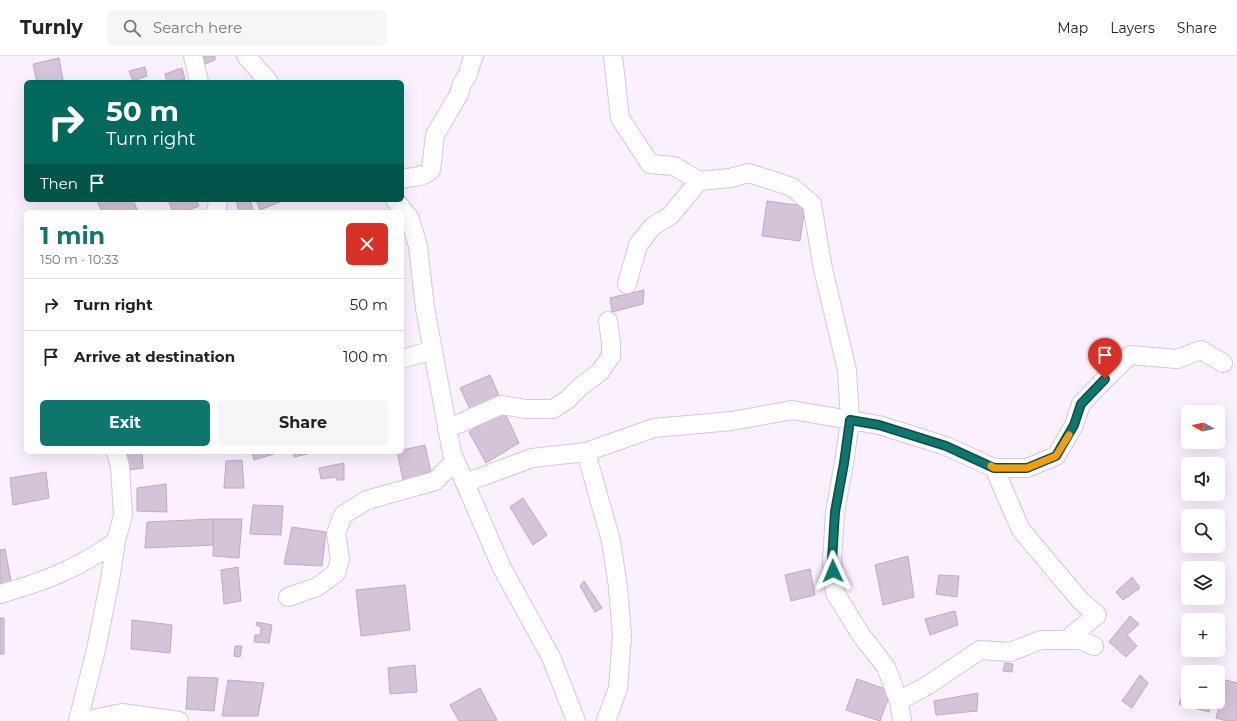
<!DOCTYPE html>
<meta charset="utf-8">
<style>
:root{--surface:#fff;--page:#f6f6f6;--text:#222;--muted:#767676;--line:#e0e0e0;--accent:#0f766e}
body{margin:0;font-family:Montserrat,sans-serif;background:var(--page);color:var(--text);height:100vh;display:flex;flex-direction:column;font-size:15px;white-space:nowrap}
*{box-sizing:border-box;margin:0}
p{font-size:13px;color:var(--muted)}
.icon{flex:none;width:22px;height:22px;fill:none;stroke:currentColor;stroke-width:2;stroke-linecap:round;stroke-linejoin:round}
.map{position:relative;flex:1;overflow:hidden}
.details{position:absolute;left:24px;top:154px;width:380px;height:244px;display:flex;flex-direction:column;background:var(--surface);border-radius:6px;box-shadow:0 4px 16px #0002}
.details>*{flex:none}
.guide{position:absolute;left:24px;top:24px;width:380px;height:122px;border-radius:6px;box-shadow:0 4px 16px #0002;background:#00695c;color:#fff;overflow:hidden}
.needle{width:26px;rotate:278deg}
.tools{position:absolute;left:1181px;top:349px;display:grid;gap:8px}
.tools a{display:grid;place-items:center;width:44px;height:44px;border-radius:6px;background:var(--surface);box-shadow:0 4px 16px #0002;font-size:20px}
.pin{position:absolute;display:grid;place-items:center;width:34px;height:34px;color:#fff;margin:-41px -17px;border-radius:50% 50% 50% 0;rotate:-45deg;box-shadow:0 0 4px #0007}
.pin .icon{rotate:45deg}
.me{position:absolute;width:44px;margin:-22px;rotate:359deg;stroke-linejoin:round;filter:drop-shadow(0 0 3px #0008)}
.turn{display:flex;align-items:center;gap:14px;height:84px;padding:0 16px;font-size:18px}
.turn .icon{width:52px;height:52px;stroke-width:2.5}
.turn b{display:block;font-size:28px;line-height:34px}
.then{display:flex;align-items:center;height:38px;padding:0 16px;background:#0003;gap:8px;font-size:15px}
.round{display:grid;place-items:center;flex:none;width:42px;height:42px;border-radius:6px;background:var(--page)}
.headline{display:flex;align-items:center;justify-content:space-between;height:68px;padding:0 16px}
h1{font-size:24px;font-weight:700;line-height:30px;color:var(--accent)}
.action{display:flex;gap:8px;margin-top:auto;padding:8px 16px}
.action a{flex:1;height:46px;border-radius:6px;background:var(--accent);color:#fff;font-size:16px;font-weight:700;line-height:46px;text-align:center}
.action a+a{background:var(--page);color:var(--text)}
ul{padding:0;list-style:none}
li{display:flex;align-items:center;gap:12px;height:52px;padding:0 16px;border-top:1px solid var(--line)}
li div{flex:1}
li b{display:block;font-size:15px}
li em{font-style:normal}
header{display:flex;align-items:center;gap:24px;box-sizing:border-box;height:56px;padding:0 20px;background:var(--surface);border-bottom:1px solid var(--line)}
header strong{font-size:19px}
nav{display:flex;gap:22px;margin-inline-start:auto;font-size:14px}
.search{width:280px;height:36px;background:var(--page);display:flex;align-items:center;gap:10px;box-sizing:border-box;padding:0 14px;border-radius:6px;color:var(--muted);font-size:15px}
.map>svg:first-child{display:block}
.building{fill:#d5c3d9;stroke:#bdabc0}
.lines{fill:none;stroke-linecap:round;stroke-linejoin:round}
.street-casing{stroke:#d7c6dc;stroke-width:20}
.street{stroke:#fff;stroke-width:18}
.route-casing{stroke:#0a4d48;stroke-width:10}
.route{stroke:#0f766e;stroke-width:7}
.slow{stroke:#f59e0b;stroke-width:7}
</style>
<header>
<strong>Turnly</strong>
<div class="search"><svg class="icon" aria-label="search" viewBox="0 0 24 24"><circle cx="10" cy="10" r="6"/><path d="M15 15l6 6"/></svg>Search here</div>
<nav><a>Map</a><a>Layers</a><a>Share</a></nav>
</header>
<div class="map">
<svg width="1237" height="665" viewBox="0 0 1237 665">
<rect width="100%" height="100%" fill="#fbf0fe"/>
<!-- building -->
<path class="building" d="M 202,0 L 215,0 L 215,4 L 205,8 Z
M 59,2 L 63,24 L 54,26 L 37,26 L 33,8 Z
M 145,11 L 147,20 L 133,25 L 129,15 Z
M 182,12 L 185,23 L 174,26 L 167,26 L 165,18 Z
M 97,144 L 133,144 L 138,156 L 102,156 Z
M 168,144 L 196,144 L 199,150 L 184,156 L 173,156 Z
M 236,144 L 250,144 L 254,156 L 239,156 Z
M 256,144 L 285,144 L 260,154 Z
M 767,145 L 805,150 L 800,185 L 762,180 Z
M 644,234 L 643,248 L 612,256 L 610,242 Z
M 490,319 L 500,342 L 471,355 L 460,332 Z
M 504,355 L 519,387 L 486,407 L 469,376 Z
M 425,389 L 431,416 L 403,424 L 397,396 L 402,396 L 402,394 Z
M 127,396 L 142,396 L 143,412 L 129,414 Z
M 252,396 L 280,396 L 254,404 Z
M 293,396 L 315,396 L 294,401 Z
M 242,404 L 244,432 L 224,432 L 226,405 Z
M 344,407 L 344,424 L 337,424 L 336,421 L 321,423 L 319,412 Z
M 46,416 L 49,442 L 13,449 L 10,422 Z
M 166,428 L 167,456 L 137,455 L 137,432 Z
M 523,442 L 547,479 L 533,489 L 510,451 Z
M 253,449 L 283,450 L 281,479 L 250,478 Z
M 213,463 L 213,489 L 145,492 L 147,466 Z
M 214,463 L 242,463 L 239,502 L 213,500 Z
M 292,471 L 326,476 L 322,510 L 284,508 Z
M 5,493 L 11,525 L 0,528 L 0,494 Z
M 908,500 L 914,541 L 883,549 L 875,509 Z
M 238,511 L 241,545 L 224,548 L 221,514 Z
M 810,513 L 815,539 L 791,545 L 785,519 Z
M 939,519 L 959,520 L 957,541 L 936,538 Z
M 1132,521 L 1140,532 L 1123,544 L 1116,536 Z
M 584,525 L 602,552 L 595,556 L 580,530 Z
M 405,529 L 410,574 L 361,580 L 356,534 Z
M 955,555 L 958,569 L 930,579 L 925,563 Z
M 1130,560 L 1139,568 L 1127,579 L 1137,590 L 1126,601 L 1109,586 Z
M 0,562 L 4,562 L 4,598 L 0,598 Z
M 132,564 L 172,569 L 170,597 L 131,593 Z
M 257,566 L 272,569 L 269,587 L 254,586 L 255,579 L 260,579 L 261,571 L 256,569 Z
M 235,590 L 242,590 L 240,601 L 234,600 Z
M 1005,607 L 1013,608 L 1012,616 L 1003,615 Z
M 415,609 L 417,636 L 390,638 L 388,612 Z
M 1140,619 L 1148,627 L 1132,652 L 1122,645 Z
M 188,621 L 218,622 L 214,655 L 186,653 Z
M 1188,621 L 1188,646 L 1211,646 L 1209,656 L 1179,648 Z
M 857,623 L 891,635 L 880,665 L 846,654 Z
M 228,624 L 264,627 L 258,660 L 222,660 Z
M 1226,624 L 1237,627 L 1237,665 L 1227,665 L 1216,662 Z
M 480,632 L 497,664 L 494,665 L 459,665 L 450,649 Z
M 978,637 L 977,655 L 936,659 L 934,645 Z"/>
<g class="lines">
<!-- street casing -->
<g class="street-casing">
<path id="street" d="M 193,0 L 199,26
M 246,0 L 269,26
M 613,0 L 620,62 L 645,100 L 650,108 L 674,110 L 699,125 L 730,122 L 749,117 L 792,131 L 812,148 L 823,213 L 847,314 L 850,364 L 844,407 L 835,456 L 832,505 L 835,537 L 861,579 L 886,611 L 899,645 L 902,665
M 402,123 C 414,120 422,122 431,114 L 435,79 L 459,38 L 462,28 L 468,18 L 473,1 L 474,0
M 395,144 L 410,163 L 418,190 L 425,252 L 452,397 L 502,512 L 551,601 L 576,665
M 215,156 L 217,152 L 218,144
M 627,228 L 638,189 L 653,170 L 670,160 L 699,125
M 402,303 L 433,294
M 447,373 L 501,349 L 526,353 L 553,353 L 567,344 L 581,330 L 600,316 L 611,300 L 611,287 L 608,265
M 586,396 L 611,485 L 618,531 L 622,580 L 618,632 L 606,665
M 994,412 L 1021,474 L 1080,544 L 1097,559 L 1066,584
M 465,427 L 532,402 L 586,396 L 654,372 L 732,365 L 792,354 L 879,369 L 946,390 L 994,412 L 1027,412 L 1056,400 L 1074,369 L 1081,348 L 1105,323 L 1130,299 L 1177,303 L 1201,294 L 1223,307
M 0,538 C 43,526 80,512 116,485
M 288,541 L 317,531 L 336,517 L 340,503 L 336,477 L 343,459 L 367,444 L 435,425 L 455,405
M 899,645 L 928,629 L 980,594 L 1010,596 L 1041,584 L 1081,584 L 1094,590
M 78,665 L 96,594 L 110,524 L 116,485 L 123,459 L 120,410 L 116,396
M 83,665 L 122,657 L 179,665"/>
</g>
<!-- street -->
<use href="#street" class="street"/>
</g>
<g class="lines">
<!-- route casing -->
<g class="route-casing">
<path id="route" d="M 833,515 L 832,504 L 835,456 L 844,407 L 850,364 L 879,369 L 946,390 L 994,412 L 1027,412 L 1056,400 L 1074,369 L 1081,348 L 1105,323"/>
</g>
<!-- route -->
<use href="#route" class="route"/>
<!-- slow -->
<path class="slow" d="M 991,410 L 994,412 L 1027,412 L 1056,400 L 1069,379"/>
</g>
</svg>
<div class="tools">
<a><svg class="needle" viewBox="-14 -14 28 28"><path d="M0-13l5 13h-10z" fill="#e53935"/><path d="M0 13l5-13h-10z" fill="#767676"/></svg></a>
<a><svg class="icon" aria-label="sound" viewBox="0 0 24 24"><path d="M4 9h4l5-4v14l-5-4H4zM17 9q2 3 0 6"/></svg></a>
<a><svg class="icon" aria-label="search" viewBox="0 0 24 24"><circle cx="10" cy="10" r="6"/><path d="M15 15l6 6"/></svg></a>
<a><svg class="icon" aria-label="layers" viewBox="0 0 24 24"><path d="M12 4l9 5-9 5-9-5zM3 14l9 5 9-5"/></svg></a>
<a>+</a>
<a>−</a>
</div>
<div class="pin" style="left:1105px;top:323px;background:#d93025"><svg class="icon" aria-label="arrive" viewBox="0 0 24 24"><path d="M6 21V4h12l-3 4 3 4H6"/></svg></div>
<svg class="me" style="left:833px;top:515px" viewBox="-20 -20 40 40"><path d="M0-17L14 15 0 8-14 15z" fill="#0f766e" stroke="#fff" stroke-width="4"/></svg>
<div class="guide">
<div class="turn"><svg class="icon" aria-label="right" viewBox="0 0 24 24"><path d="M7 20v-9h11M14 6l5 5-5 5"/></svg><div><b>50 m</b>Turn right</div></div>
<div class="then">Then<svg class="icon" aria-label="arrive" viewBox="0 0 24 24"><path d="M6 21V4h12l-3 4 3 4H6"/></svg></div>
</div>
<section class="details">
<div class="headline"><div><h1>1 min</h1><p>150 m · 10:33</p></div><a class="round" style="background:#d93025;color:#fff"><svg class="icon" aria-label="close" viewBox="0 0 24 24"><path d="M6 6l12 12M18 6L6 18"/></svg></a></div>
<ul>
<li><svg class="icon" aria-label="right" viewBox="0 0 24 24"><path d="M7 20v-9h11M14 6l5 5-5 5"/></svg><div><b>Turn right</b></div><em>50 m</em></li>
<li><svg class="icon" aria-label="arrive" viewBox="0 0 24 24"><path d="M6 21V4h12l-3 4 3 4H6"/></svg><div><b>Arrive at destination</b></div><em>100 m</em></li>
</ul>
<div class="action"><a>Exit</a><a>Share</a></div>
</section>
</div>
